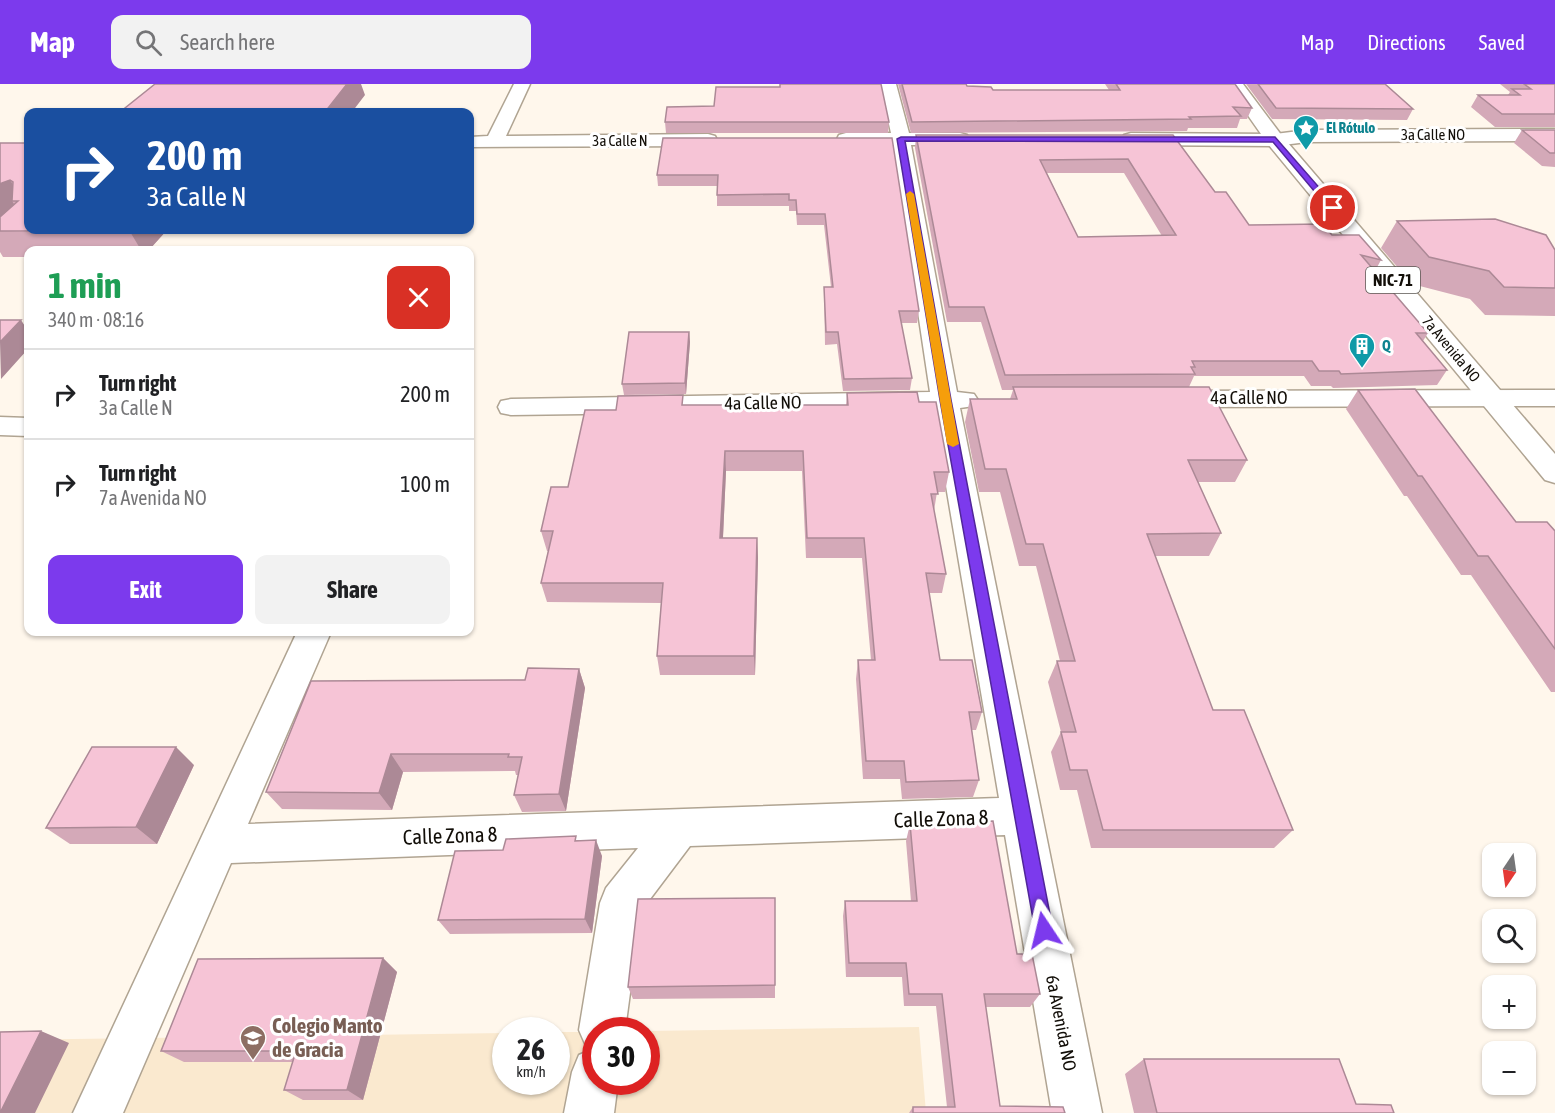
<!DOCTYPE html>
<meta charset="utf-8">
<style>
:root{--surface:#fff;--page:#f2f2f2;--text:#202124;--muted:#757577;--line:#e0e0e0;--accent:#7c3aed}
body{margin:0;font-family:"Asap Condensed",sans-serif;background:var(--page);color:var(--text);height:100vh;display:flex;flex-direction:column;font-size:22px;white-space:nowrap}
*{box-sizing:border-box;margin:0}
p{font-size:20px;color:var(--muted)}
.icon{flex:none;width:33px;height:33px;fill:none;stroke:currentColor;stroke-width:2;stroke-linecap:round;stroke-linejoin:round}
.map{position:relative;flex:1;overflow:hidden}
.side{position:absolute;left:24px;top:162px;width:450px;height:390px;display:flex;flex-direction:column;background:var(--surface);border-radius:12px;box-shadow:0 2px 4px #0004}
.side>*{flex:none}
.banner{position:absolute;left:24px;top:24px;width:450px;height:126px;border-radius:12px;box-shadow:0 2px 4px #0004;background:#1a4fa0;color:#fff;overflow:hidden}
.needle{width:39px;rotate:193deg}
.controls{position:absolute;left:1482px;top:759px;display:grid;gap:12px}
.controls a{display:grid;place-items:center;width:54px;height:54px;border-radius:12px;background:var(--surface);box-shadow:0 2px 4px #0004;font-size:30px}
.speed{position:absolute;left:492px;top:933px;display:flex;gap:12px;font-size:30px;font-weight:700;text-align:center}
.speed>*{display:grid;place-content:center;width:78px;height:78px;border-radius:50%;background:var(--surface);box-shadow:0 2px 4px #0004;line-height:1}
.speed small{font-size:15px;font-weight:400}
.speed .limit{border:9px solid #d22;background:#fff;color:#111}
.pin{position:absolute;display:grid;place-items:center;width:51px;height:51px;color:#fff;margin:-26px;border:3px solid #fff;border-radius:50%;box-shadow:0 2px 6px #0007}
.me{position:absolute;width:66px;margin:-33px;rotate:350deg;stroke-linejoin:round;filter:drop-shadow(0 0 4px #0008)}
.turn{display:flex;align-items:center;gap:21px;height:126px;padding:0 24px;font-size:27px}
.turn .icon{width:78px;height:78px;stroke-width:2.5}
.turn b{display:block;font-size:42px;line-height:51px}
.round{display:grid;place-items:center;flex:none;width:63px;height:63px;border-radius:12px;background:var(--page)}
.summary{display:flex;align-items:center;justify-content:space-between;height:102px;padding:0 24px}
h1{font-size:36px;font-weight:700;line-height:45px;color:#1e9e55}
.button{display:flex;gap:12px;margin-top:auto;padding:12px 24px}
.button a{flex:1;height:69px;border-radius:12px;background:var(--accent);color:#fff;font-size:24px;font-weight:700;line-height:69px;text-align:center}
.button a+a{background:var(--page);color:var(--text)}
ul{padding:0;list-style:none}
li{display:flex;align-items:center;gap:18px;height:90px;padding:0 24px;border-top:2px solid var(--line)}
li div{flex:1}
li b{display:block;font-size:22px}
li em{font-style:normal}
header{display:flex;align-items:center;gap:36px;box-sizing:border-box;height:84px;padding:0 30px;background:var(--accent);color:#fff}
header strong{font-size:28px}
nav{display:flex;gap:33px;margin-inline-start:auto;font-size:21px}
.search{width:420px;height:54px;background:var(--page);display:flex;align-items:center;gap:15px;box-sizing:border-box;padding:0 21px;border-radius:12px;color:var(--muted);font-size:22px}
.map>svg:first-child{display:block}
.built{fill:#fae9cf}
.lines{fill:none;stroke-linecap:round;stroke-linejoin:round}
.minor-casing{stroke:#b0a492;stroke-width:3}
.highway-casing{stroke:#b0a492;stroke-width:3}
.minor{fill:#fff;fill-rule:evenodd}
.highway{fill:#fff;fill-rule:evenodd}
.wall{fill:#d4a9b8;fill-rule:evenodd}
.shaded-wall{fill:#ac8996}
.building{fill:#f6c4d6;stroke:#ac8996;stroke-width:1.5;fill-rule:evenodd}
.route{fill:#7c3aed;stroke:#51269a;stroke-width:1.5}
.slow{fill:#f59e0b}
.labels{text-anchor:middle;stroke-width:6;stroke-linejoin:round;paint-order:stroke}
.far-culture-label{font-size:15px;font-weight:bold;fill:#0d838f;stroke:#fff;text-anchor:start}
.far-street-label{font-size:15px;fill:#120e08;stroke:#fff}
.shield{fill:#fff;stroke:#595652;stroke-width:1.5}
.shield-label{font-size:16px;font-weight:bold;fill:#120e08}
.street-label{font-size:18px;fill:#120e08;stroke:#fff}
.near-street-label{font-size:21px;fill:#120e08;stroke:#fff}
.near-education-label{font-size:21px;font-weight:bold;fill:#785e54;stroke:#fff;text-anchor:start}
</style>
<header>
<strong>Map</strong>
<div class="search"><svg class="icon" aria-label="search" viewBox="0 0 24 24"><circle cx="10" cy="10" r="6"/><path d="M15 15l6 6"/></svg>Search here</div>
<nav><a>Map</a><a>Directions</a><a>Saved</a></nav>
</header>
<div class="map">
<svg width="1555" height="1029" viewBox="0 0 1555 1029">
<rect width="100%" height="100%" fill="#fff7ec"/>
<!-- built -->
<path class="built" d="M 919,943 L 926,1029 L 0,1029 L 0,956 L 505,949 L 506,998 L 556,998 L 557,948 L 595,948 L 596,998 L 646,998 L 647,947 Z"/>
<g class="lines">
<!-- minor casing -->
<g class="minor-casing">
<path id="minor" d="M 514,0 L 530,0 L 506,52 L 708,50 L 715,52 L 717,56 L 715,60 L 708,62 L 470,63 L 470,53 L 488,52 Z
M 880,0 L 896,0 L 909,49 L 960,49 L 967,51 L 969,55 L 967,59 L 960,61 L 911,61 L 957,308 L 974,310 L 978,316 L 974,322 L 960,324 L 1102,1029 L 1052,1029 L 1005,751 L 690,762 L 641,827 L 625,946 L 596,946 L 596,998 L 618,998 L 614,1029 L 564,1029 L 572,988 L 579,971 L 593,965 L 586,962 L 579,946 L 600,819 L 606,804 L 638,764 L 231,779 L 123,1029 L 73,1029 L 297,548 L 331,548 L 248,740 L 999,714 L 933,325 L 511,331 L 501,329 L 498,323 L 501,317 L 511,315 L 930,308 L 893,61 L 846,61 L 839,59 L 837,55 L 839,51 L 846,49 L 891,49 Z
M 1555,45 L 1555,57 L 1307,58 L 1275,62 L 1131,61 L 1124,59 L 1122,55 L 1124,51 L 1131,49 L 1275,50 L 1307,46 Z
M 1555,306 L 1555,322 L 1170,323 L 1161,321 L 1157,315 L 1161,309 L 1170,307 Z
M 0,333 L 28,334 L 28,352 L 0,351 Z"/>
</g>
<!-- highway casing -->
<g class="highway-casing">
<path id="highway" d="M 1226,0 L 1243,0 L 1282,52 L 1555,370 L 1555,399 L 1545,396 L 1268,60 Z"/>
</g>
<!-- minor -->
<use href="#minor" class="minor"/>
<!-- highway -->
<use href="#highway" class="highway"/>
</g>
<!-- wall -->
<path class="wall" d="M 780,0 L 889,38 L 888,49 L 666,49 L 665,38 L 780,3 Z
M 898,0 L 966,0 L 967,2 L 993,6 L 1109,6 L 1105,0 L 1235,0 L 1252,24 L 1247,35 L 1240,35 L 1237,44 L 1188,44 L 1187,47 L 911,49 Z
M 1246,0 L 1385,0 L 1413,25 L 1407,36 L 1272,35 Z
M 1500,0 L 1555,0 L 1555,43 L 1495,43 L 1471,23 L 1478,11 L 1508,11 L 1510,8 Z
M 1522,46 L 1555,46 L 1555,83 L 1542,82 L 1514,59 Z
M 916,51 L 1173,51 L 1215,108 L 1249,141 L 1332,151 L 1381,176 L 1375,187 L 1428,249 L 1423,257 L 1447,286 L 1437,301 L 1333,304 L 1331,302 L 1311,302 L 1304,292 L 1194,292 L 1189,303 L 1247,376 L 1235,398 L 1198,398 L 1221,449 L 1209,472 L 1155,472 L 1213,626 L 1293,746 L 1274,764 L 1091,764 L 1077,706 L 1060,706 L 1051,668 L 1061,648 L 1048,598 L 1057,577 L 1060,577 L 1036,482 L 1019,482 L 1000,408 L 979,408 L 965,338 L 970,315 L 1010,315 L 1013,306 L 1002,306 L 981,238 L 947,238 L 915,64 ZM 1047,89 L 1124,89 L 1162,152 L 1078,153 Z
M 892,54 L 919,227 L 917,239 L 901,239 L 912,294 L 910,306 L 843,307 L 837,260 L 825,261 L 824,203 L 831,203 L 824,141 L 797,141 L 796,127 L 789,127 L 789,122 L 717,122 L 717,102 L 658,102 L 657,91 Z
M 0,59 L 167,146 L 149,166 L 28,166 L 28,173 L 3,173 L 0,168 Z
M 1397,137 L 1555,166 L 1555,232 L 1485,231 L 1470,215 L 1412,200 L 1381,164 Z
M 689,248 L 690,258 L 686,310 L 624,311 L 622,300 Z
M 1358,306 L 1516,438 L 1555,447 L 1555,608 L 1551,608 L 1471,491 L 1461,491 L 1407,412 L 1404,412 L 1346,325 Z
M 847,309 L 919,318 L 949,388 L 945,408 L 937,408 L 934,427 L 946,490 L 942,509 L 929,509 L 940,576 L 982,628 L 976,646 L 972,646 L 979,696 L 973,713 L 902,715 L 900,695 L 863,695 L 856,595 L 858,576 L 871,576 L 862,474 L 806,474 L 802,387 L 726,387 L 723,454 L 757,454 L 758,474 L 755,591 L 660,591 L 657,572 L 661,519 L 547,518 L 541,499 L 548,467 L 547,467 L 541,447 L 616,326 L 684,321 L 846,321 Z
M 579,585 L 585,604 L 566,727 L 522,728 L 514,711 L 518,691 L 516,691 L 515,687 L 403,688 L 392,726 L 282,725 L 266,708 L 525,596 Z
M 194,681 L 157,760 L 70,760 L 46,744 Z
M 910,740 L 1017,870 L 1040,910 L 1030,923 L 986,923 L 1000,1022 L 1065,1029 L 909,1029 L 913,1023 L 947,1023 L 936,922 L 904,922 L 902,893 L 846,893 L 843,832 L 845,817 L 911,817 L 906,757 Z
M 578,756 L 602,772 L 592,849 L 450,850 L 438,836 L 503,766 Z
M 775,814 L 775,914 L 633,915 L 628,903 Z
M 383,874 L 397,888 L 363,1016 L 303,1016 L 284,1006 L 293,978 L 184,978 L 161,967 Z
M 1144,975 L 1356,1020 L 1394,1029 L 1134,1029 L 1125,990 Z"/>
<!-- shaded-wall -->
<path class="shaded-wall" d="M 347,0 L 361,0 L 365,11 L 352,28 L 325,28 Z
M 10,96 L 27,122 L 18,117 L 12,117 L 18,126 L 0,141 L 0,100 L 2,99 Z
M 129,146 L 167,146 L 149,166 L 141,166 Z
M 21,236 L 28,247 L 28,265 L 1,295 L 0,258 Z
M 689,248 L 690,258 L 686,310 L 685,299 Z
M 725,367 L 726,387 L 722,474 L 720,454 Z
M 757,454 L 758,474 L 755,591 L 754,572 Z
M 579,585 L 585,604 L 566,727 L 559,710 Z
M 176,663 L 194,681 L 157,760 L 136,743 Z
M 391,670 L 403,688 L 392,726 L 379,709 Z
M 596,756 L 602,772 L 592,849 L 585,835 Z
M 383,874 L 397,888 L 363,1016 L 347,1006 Z
M 41,947 L 69,959 L 35,1029 L 0,1029 Z"/>
<!-- building -->
<path class="building" d="M 155,0 L 347,0 L 325,28 L 120,28 Z
M 780,0 L 881,0 L 889,38 L 665,38 L 667,23 L 714,22 L 716,3 L 780,3 Z
M 902,0 L 966,0 L 967,2 L 991,3 L 993,6 L 1120,6 L 1116,0 L 1235,0 L 1252,24 L 1233,23 L 1241,32 L 1189,33 L 1191,35 L 912,38 Z
M 1258,0 L 1385,0 L 1413,25 L 1276,24 Z
M 1524,0 L 1555,0 L 1555,30 L 1502,30 L 1478,11 L 1520,11 L 1512,5 L 1531,5 Z
M 1522,46 L 1555,46 L 1555,69 L 1550,69 Z
M 916,51 L 1173,51 L 1215,108 L 1226,108 L 1249,141 L 1322,140 L 1332,151 L 1359,151 L 1381,176 L 1361,171 L 1428,249 L 1416,249 L 1447,286 L 1341,290 L 1339,287 L 1319,287 L 1312,277 L 1192,277 L 1195,283 L 1191,283 L 1195,290 L 1005,291 L 984,223 L 949,223 ZM 1128,75 L 1176,151 L 1078,153 L 1040,76 Z
M 663,54 L 892,54 L 919,227 L 899,227 L 912,294 L 844,295 L 838,248 L 826,248 L 824,203 L 833,203 L 825,130 L 797,130 L 796,116 L 789,116 L 789,110 L 717,111 L 718,91 L 657,91 Z
M 0,59 L 28,59 L 28,146 L 129,146 L 0,147 L 0,133 L 18,117 L 12,117 L 13,98 L 10,96 L 2,99 L 0,100 Z
M 1495,135 L 1546,151 L 1555,166 L 1555,204 L 1504,203 L 1489,187 L 1429,173 L 1397,137 Z
M 0,236 L 21,236 L 0,258 Z
M 629,248 L 689,248 L 685,299 L 622,300 Z
M 1013,303 L 1209,303 L 1247,376 L 1188,376 L 1221,449 L 1147,450 L 1213,626 L 1244,626 L 1293,746 L 1103,746 L 1087,686 L 1070,686 L 1061,648 L 1076,648 L 1057,577 L 1075,577 L 1043,460 L 1026,460 L 1006,385 L 985,385 L 970,315 L 1017,315 Z
M 1415,305 L 1516,438 L 1547,438 L 1555,447 L 1555,565 L 1488,472 L 1478,472 L 1422,392 L 1418,392 L 1358,306 Z
M 917,308 L 919,318 L 936,318 L 949,388 L 934,388 L 938,410 L 931,410 L 946,490 L 926,489 L 940,576 L 972,576 L 982,628 L 969,628 L 979,696 L 906,698 L 904,677 L 866,677 L 858,576 L 875,576 L 864,454 L 807,454 L 803,367 L 725,367 L 720,454 L 757,454 L 754,572 L 657,572 L 663,499 L 541,499 L 553,447 L 541,447 L 551,403 L 568,403 L 585,326 L 616,326 L 618,312 L 683,311 L 682,321 L 848,321 L 847,309 Z
M 528,584 L 579,585 L 559,710 L 514,711 L 522,673 L 508,673 L 509,670 L 391,670 L 379,709 L 266,708 L 311,597 L 525,596 Z
M 92,663 L 176,663 L 136,743 L 46,744 Z
M 993,737 L 1017,870 L 1032,870 L 1040,910 L 984,910 L 1000,1022 L 1063,1023 L 1065,1029 L 913,1029 L 913,1023 L 955,1023 L 942,910 L 909,910 L 906,879 L 849,879 L 845,817 L 917,817 L 910,740 Z
M 576,752 L 575,757 L 596,756 L 585,835 L 438,836 L 455,767 L 503,766 L 506,755 Z
M 775,814 L 775,901 L 628,903 L 638,815 Z
M 383,874 L 347,1006 L 284,1006 L 296,967 L 161,967 L 198,875 Z
M 41,947 L 0,1029 L 0,948 Z
M 1144,975 L 1339,975 L 1356,1020 L 1391,1021 L 1394,1029 L 1157,1029 Z"/>
<!-- route -->
<path class="route" d="M 901,53 L 1275,53 L 1337,124 L 1330,126 L 1273,58 L 905,57 L 951,316 L 1053,846 L 1050,853 L 1044,855 L 1037,853 L 1035,846 L 940,316 L 897,55 Z"/>
<!-- slow -->
<path class="slow" d="M 910,107 L 914,110 L 959,360 L 953,363 L 947,360 L 906,110 Z"/>
<!-- icons -->
<defs>
<g id="sight-pin" transform="scale(1.35)"><path d="M0 17L-7.5 6A9.5 9.5 0 1 1 7.5 6Z" fill="#0f9aa8" stroke="#fff"/><path d="M0-6L1.8-2.2L6-1.7L2.9 1.2L3.7 5.4L0 3.3L-3.7 5.4L-2.9 1.2L-6-1.7L-1.8-2.2Z" fill="#fff"/></g>
<g id="building-pin" transform="scale(1.35)"><path d="M0 17L-7.5 6A9.5 9.5 0 1 1 7.5 6Z" fill="#0f9aa8" stroke="#fff"/><path d="M-4-6H4V6H1V3H-1V6H-4ZM-2.5-4.3h1.7v1.8h-1.7ZM.8-4.3h1.7v1.8H.8ZM-2.5-1h1.7V.8h-1.7ZM.8-1h1.7V.8H.8Z" fill="#fff"/></g>
<g id="school-pin" transform="scale(1.35)"><path d="M0 17L-7.5 6A9.5 9.5 0 1 1 7.5 6Z" fill="#8d6e63" stroke="#fff"/><path d="M0-5L7-2L0 1L-7-2ZM-4 1L0 2.5L4 1V4Q0 6-4 4Z" fill="#fff"/></g>
</defs>
<g fill-rule="evenodd">
<use href="#sight-pin" x="1306" y="44"/>
<use href="#building-pin" x="1362" y="262"/>
<use href="#school-pin" x="253" y="954"/>
</g>
<g class="labels">
<!-- far-culture labels -->
<g class="far-culture-label">
<text x="1326" y="49">El Rótulo</text>
<text x="1382" y="267">Q</text>
</g>
<!-- far-street labels -->
<g class="far-street-label">
<text x="1433" y="56">3a Calle NO</text>
<text x="620" y="62">3a Calle N</text>
<text transform="translate(1451 265) rotate(50)" y="5">7a Avenida NO</text>
</g>
<!-- shield labels -->
<rect class="shield" x="1366" y="183" width="54" height="26" rx="4.5"/>
<g class="shield-label">
<text x="1393" y="202">NIC-71</text>
</g>
<!-- street labels -->
<g class="street-label">
<text x="1249" y="320">4a Calle NO</text>
<text transform="translate(763 319) rotate(-1)" y="6">4a Calle NO</text>
<text transform="translate(1061 939) rotate(79)" y="6">6a Avenida NO</text>
</g>
<!-- near-street labels -->
<g class="near-street-label">
<text transform="translate(941 735) rotate(-2)" y="7">Calle Zona 8</text>
<text transform="translate(450 752) rotate(-2)" y="7">Calle Zona 8</text>
</g>
<!-- near-education labels -->
<g class="near-education-label">
<text x="272" y="949">Colegio Manto<tspan x="272" dy="24">de Gracia</tspan></text>
</g>
</g>
</svg>
<div class="controls">
<a><svg class="needle" viewBox="-14 -14 28 28"><path d="M0-13l5 13h-10z" fill="#e53935"/><path d="M0 13l5-13h-10z" fill="#757577"/></svg></a>
<a><svg class="icon" aria-label="search" viewBox="0 0 24 24"><circle cx="10" cy="10" r="6"/><path d="M15 15l6 6"/></svg></a>
<a>+</a>
<a>−</a>
</div>
<div class="speed"><div>26<small>km/h</small></div><div class="limit">30</div></div>
<div class="pin" style="left:1333px;top:124px;background:#d93025"><svg class="icon" aria-label="arrive" viewBox="0 0 24 24"><path d="M6 21V4h12l-3 4 3 4H6"/></svg></div>
<svg class="me" style="left:1044px;top:846px" viewBox="-20 -20 40 40"><path d="M0-17L14 15 0 8-14 15z" fill="#7c3aed" stroke="#fff" stroke-width="4"/></svg>
<div class="banner">
<div class="turn"><svg class="icon" aria-label="right" viewBox="0 0 24 24"><path d="M7 20v-9h11M14 6l5 5-5 5"/></svg><div><b>200 m</b>3a Calle N</div></div>
</div>
<section class="side">
<div class="summary"><div><h1>1 min</h1><p>340 m · 08:16</p></div><a class="round" style="background:#d93025;color:#fff"><svg class="icon" aria-label="close" viewBox="0 0 24 24"><path d="M6 6l12 12M18 6L6 18"/></svg></a></div>
<ul>
<li><svg class="icon" aria-label="right" viewBox="0 0 24 24"><path d="M7 20v-9h11M14 6l5 5-5 5"/></svg><div><b>Turn right</b><p>3a Calle N</p></div><em>200 m</em></li>
<li><svg class="icon" aria-label="right" viewBox="0 0 24 24"><path d="M7 20v-9h11M14 6l5 5-5 5"/></svg><div><b>Turn right</b><p>7a Avenida NO</p></div><em>100 m</em></li>
</ul>
<div class="button"><a>Exit</a><a>Share</a></div>
</section>
</div>
